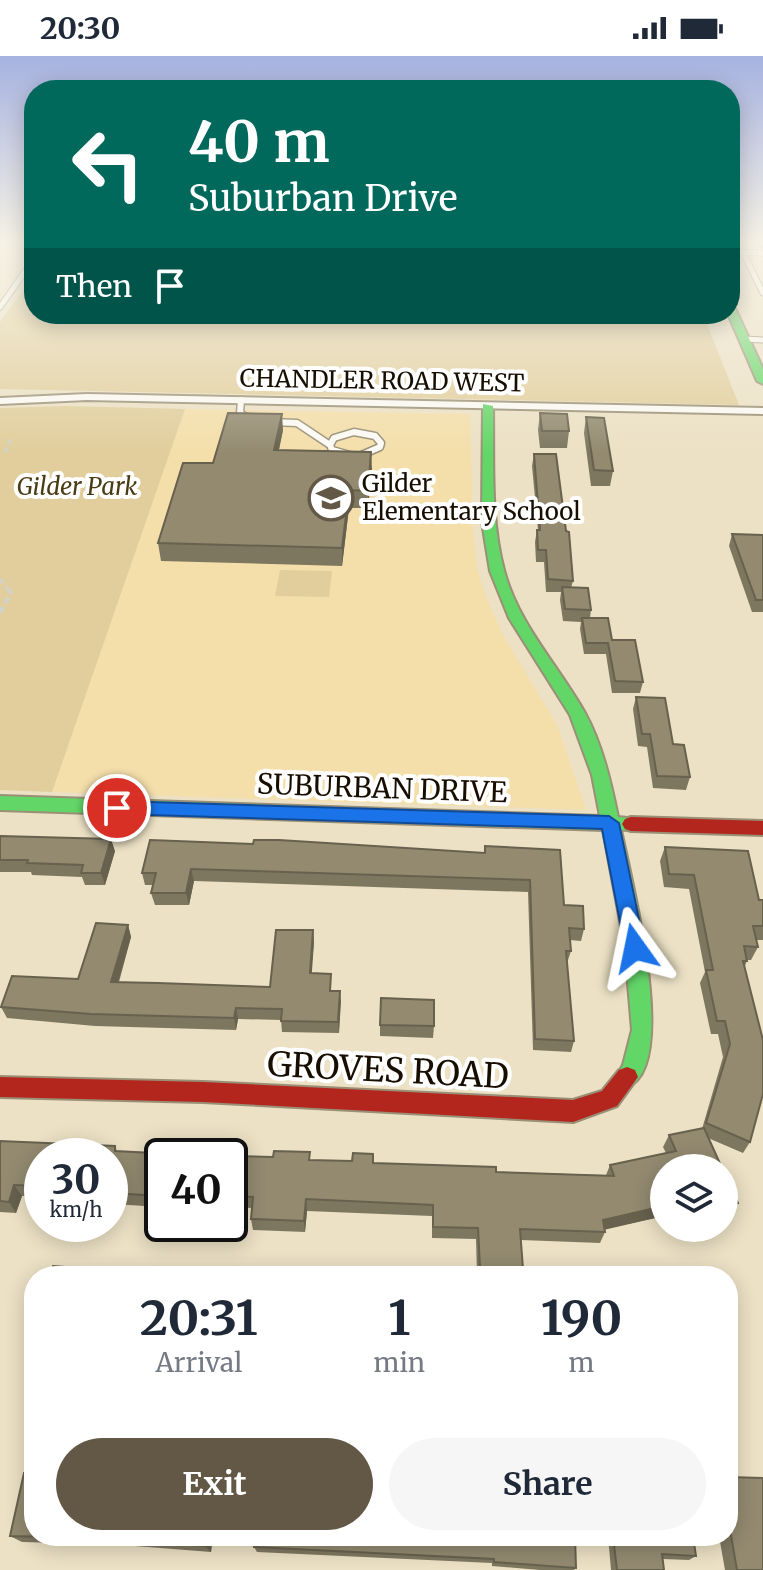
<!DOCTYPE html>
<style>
:root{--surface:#fff;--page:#f6f6f7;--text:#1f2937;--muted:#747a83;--accent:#625845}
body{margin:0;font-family:Merriweather,serif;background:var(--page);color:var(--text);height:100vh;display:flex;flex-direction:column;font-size:30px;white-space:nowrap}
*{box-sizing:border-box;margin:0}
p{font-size:26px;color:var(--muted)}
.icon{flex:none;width:44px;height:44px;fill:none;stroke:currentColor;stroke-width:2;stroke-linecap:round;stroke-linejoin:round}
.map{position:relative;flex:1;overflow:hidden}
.drawer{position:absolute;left:24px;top:1210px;width:714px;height:280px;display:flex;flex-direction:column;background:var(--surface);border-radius:32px;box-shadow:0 4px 20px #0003}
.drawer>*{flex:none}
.top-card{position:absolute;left:24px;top:24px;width:716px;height:244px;border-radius:32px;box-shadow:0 4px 20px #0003;background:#00695c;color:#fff;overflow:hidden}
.tools{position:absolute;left:650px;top:1098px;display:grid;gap:16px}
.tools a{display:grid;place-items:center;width:88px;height:88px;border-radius:50%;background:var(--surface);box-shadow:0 4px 20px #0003;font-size:40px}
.speed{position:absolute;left:24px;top:1082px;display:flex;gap:16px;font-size:40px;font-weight:700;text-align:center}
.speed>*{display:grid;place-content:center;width:104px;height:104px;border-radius:50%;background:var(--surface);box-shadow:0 4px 20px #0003;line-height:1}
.speed small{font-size:20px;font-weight:400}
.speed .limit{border:4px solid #111;border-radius:12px;background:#fff;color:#111}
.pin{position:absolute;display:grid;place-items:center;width:68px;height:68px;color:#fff;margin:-34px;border:4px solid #fff;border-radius:50%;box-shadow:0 2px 8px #0007}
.me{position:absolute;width:88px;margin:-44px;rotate:348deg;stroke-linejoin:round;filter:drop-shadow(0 0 6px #0008)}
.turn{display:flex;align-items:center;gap:28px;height:168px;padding:0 32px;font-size:36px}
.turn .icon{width:104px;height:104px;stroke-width:2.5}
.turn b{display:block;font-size:56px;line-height:68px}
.then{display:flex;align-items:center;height:76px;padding:0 32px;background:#0003;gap:16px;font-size:30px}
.eta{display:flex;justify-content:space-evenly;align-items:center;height:136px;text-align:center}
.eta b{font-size:48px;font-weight:700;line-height:56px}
.button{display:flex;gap:16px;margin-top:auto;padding:16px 32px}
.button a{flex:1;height:92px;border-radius:48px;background:var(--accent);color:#fff;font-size:32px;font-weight:700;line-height:92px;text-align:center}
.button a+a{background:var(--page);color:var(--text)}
.status{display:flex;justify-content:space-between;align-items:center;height:56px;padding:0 40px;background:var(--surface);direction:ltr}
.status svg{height:22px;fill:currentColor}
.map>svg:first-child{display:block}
.built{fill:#f4dfab}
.green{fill:#e1ce9c}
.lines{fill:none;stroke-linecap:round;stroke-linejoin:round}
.lane-far1-casing{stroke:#9a9077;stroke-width:7}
.lane-casing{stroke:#9a9077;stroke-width:9}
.street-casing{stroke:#9a9077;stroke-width:4}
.fast-casing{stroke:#9a9077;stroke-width:4}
.jam-casing{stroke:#9a9077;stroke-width:4}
.path-far1{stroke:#d4d1c9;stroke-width:3;stroke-dasharray:6 3;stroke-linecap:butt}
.path{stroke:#d4d1c9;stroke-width:4;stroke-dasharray:7 4;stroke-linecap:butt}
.lane-far1{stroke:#fcfaf6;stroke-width:5}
.lane{stroke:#fcfaf6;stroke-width:6}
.street{fill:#fcfaf6;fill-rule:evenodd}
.fast{fill:#63d668;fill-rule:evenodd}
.jam{fill:#b3261e;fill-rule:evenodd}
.wall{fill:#7e7760}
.shaded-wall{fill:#67614e}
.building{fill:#938a70;stroke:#67614e;stroke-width:2}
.route{fill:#1a73e8;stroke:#114b97;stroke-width:2}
.labels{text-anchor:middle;stroke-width:8;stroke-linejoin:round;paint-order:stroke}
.far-street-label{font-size:24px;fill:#170e00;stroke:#fff}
.far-poi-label{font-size:24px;fill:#170e00;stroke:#fff;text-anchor:start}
.far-park-label{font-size:24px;font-style:italic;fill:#4a3c14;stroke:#fff}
.street-label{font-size:28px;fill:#170e00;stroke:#fff}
.near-street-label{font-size:34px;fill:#170e00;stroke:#fff}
</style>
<div class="status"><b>20:30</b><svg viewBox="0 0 49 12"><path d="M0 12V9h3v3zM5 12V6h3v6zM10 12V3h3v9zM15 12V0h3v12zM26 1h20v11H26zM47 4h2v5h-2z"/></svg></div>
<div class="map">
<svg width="763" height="1514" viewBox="0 0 763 1514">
<rect width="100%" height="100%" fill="#ece1c5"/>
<!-- built -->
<path class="built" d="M 185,353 L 470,358 L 473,475 L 477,512 L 485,538 L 502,577 L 558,671 L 586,754 L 52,736 Z"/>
<!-- green -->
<path class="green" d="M 34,218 L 34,258 L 703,258 L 739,349 L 0,333 L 0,266 Z
M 66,350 L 185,353 L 52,736 L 0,734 L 0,352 Z
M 280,514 L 332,515 L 329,541 L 275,540 Z"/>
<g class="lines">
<!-- lane-far1 casing -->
<g class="lane-far1-casing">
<path id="lane-far1" d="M 730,196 L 763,197
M 743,197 L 763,237
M 0,251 L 34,203
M 744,283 L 763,284"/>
</g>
<!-- lane casing -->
<g class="lane-casing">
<path id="lane" d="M 241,344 L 240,357 L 250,363
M 272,366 L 297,367 L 330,389
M 354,376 L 375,380 L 381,387 L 380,391 L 357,401 L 332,394 L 330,389 L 334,382 Z"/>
</g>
<!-- street casing -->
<g class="street-casing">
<path id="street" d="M 87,338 L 763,352 L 763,358 L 87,344 L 0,348 L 0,342 Z"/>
</g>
<!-- fast casing -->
<g class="fast-casing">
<path id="fast" d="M 730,249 L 735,252 L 763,313 L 763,328 L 757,325 L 728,258 Z
M 483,348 L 493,350 C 494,404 490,462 504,514 C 518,568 558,609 585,657 C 602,688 611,726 618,761 L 637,763 L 640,768 L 637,773 L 621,774 C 630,819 681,1011 627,1031 L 619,1028 L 616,1021 L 623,1009 L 632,974 L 625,892 L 603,774 L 0,754 L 0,740 L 600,760 L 592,719 L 570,659 L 509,562 L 490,515 L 482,466 Z"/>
</g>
<!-- jam casing -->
<g class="jam-casing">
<path id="jam" d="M 631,761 L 763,765 L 763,779 L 631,775 L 625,773 L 622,768 L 625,763 Z
M 627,1011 L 635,1014 L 638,1021 L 617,1050 L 573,1066 L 203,1046 L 0,1041 L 0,1021 L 203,1026 L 573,1044 L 602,1035 L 619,1014 Z"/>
</g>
<!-- path-far1 -->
<path class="path-far1" d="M 5,397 L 12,381
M 0,523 L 10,536"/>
<!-- path -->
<path class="path" d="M 0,557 L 11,537 L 8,534"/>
<!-- lane-far1 -->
<use href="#lane-far1" class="lane-far1"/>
<!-- lane -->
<use href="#lane" class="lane"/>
<!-- street -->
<use href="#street" class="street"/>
<!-- fast -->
<use href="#fast" class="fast"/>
<!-- jam -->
<use href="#jam" class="jam"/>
</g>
<!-- wall -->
<path class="wall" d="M 754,185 L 763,185 L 763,193 L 758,191 Z
M 540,357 L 569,375 L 567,392 L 540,392 L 538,374 Z
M 586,361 L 613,415 L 610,430 L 591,430 L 584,377 Z
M 283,374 L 279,394 L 372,413 L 368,452 L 349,452 L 342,510 L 161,505 L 158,487 L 213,407 Z
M 534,398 L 573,525 L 571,532 L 591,554 L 590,562 L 612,584 L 643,626 L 640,637 L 612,637 L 606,598 L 584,598 L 580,573 L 581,566 L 563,565 L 560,544 L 561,536 L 546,536 L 544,506 L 536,506 L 535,486 L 537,474 L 538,474 L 532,410 Z
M 732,478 L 763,479 L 763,556 L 752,556 L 729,490 Z
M 636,641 L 673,688 L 690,721 L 686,734 L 653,732 L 647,691 L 638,690 L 633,653 Z
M 0,780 L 115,795 L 105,829 L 85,829 L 82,821 L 32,819 L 31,816 L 0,816 Z
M 485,790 L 564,849 L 584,873 L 581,885 L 570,884 L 571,895 L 567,907 L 574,985 L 571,996 L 533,994 L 528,836 L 194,825 L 189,849 L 155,849 L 151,837 L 153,829 L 145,829 L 142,817 L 484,797 Z
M 665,791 L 759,844 L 763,844 L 763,884 L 756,884 L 758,891 L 751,904 L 747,904 L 745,910 L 750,1086 L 743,1097 L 708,1082 L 664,1112 L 664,1160 L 605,1173 L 605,1176 L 600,1187 L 521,1184 L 523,1213 L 521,1220 L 477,1220 L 476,1183 L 432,1182 L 432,1160 L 307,1155 L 305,1176 L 253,1174 L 251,1163 L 252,1152 L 230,1151 L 230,1100 L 373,1107 L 496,1116 L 606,1119 L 610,1109 L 666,1097 L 663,1091 L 669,1079 L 702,1073 L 723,1001 L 718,978 L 711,978 L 700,927 L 705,916 L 689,833 L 664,831 L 660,805 Z
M 128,869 L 131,881 L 119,926 L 270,931 L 313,874 L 314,886 L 311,917 L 331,918 L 331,935 L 340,935 L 339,977 L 282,976 L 281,964 L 238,963 L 236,974 L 95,970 L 7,962 L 1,951 L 78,923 Z
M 380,969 L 434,970 L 433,982 L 380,980 Z
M 0,1085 L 115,1090 L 117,1095 L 174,1098 L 194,1092 L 196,1098 L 162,1100 L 162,1151 L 112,1148 L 110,1157 L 110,1100 L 42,1100 L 42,1141 L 22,1140 L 16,1157 L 0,1156 Z
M 728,1421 L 763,1514 L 725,1514 L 719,1480 L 728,1480 Z
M 10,1480 L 101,1480 L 99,1488 L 22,1486 Z
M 128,1480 L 213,1480 L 211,1496 L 135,1490 L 127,1484 Z
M 575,1480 L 576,1512 L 574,1514 L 540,1514 L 492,1510 L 492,1507 L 257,1496 L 254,1491 Z
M 608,1480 L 693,1480 L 696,1500 L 689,1504 L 663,1503 L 664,1514 L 611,1514 Z"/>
<!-- shaded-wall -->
<path class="shaded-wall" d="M 282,358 L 283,374 L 275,411 L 274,394 Z
M 371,396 L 372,413 L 368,452 L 368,435 Z
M 349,434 L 349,452 L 342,510 L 342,492 Z
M 111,783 L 115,795 L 105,829 L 101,817 Z
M 191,813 L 194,825 L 189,849 L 186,837 Z
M 128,869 L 131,881 L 115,937 L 111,926 Z
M 313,874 L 314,886 L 311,929 L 310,917 Z
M 340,935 L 341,946 L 339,977 L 338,966 Z
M 236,952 L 238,963 L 236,974 L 234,962 Z
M 14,1129 L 22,1140 L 16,1157 L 9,1146 Z
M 306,1143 L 307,1155 L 305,1176 L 304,1165 Z
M 738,1147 L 730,1158 L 724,1159 L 724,1150 Z
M 664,1150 L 664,1160 L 599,1175 L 603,1164 Z
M 91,1480 L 101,1480 L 99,1488 L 90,1482 Z
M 206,1480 L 213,1480 L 211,1496 L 205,1490 Z"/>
<!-- building -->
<path class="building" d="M 228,357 L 282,358 L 274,394 L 371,396 L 368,435 L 349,434 L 342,492 L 158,487 L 183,407 L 213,407 Z
M 540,357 L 567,358 L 569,375 L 542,375 Z
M 586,361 L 604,362 L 613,415 L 594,414 Z
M 534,398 L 556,398 L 566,475 L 569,476 L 573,525 L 548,523 L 546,494 L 538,494 L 537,474 L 540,474 Z
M 732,478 L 763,479 L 763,544 L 756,544 Z
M 562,531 L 588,532 L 591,554 L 565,553 Z
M 582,562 L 608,562 L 612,584 L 635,584 L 643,626 L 615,625 L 608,587 L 586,587 Z
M 636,641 L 665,642 L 673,688 L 684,689 L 690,721 L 657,720 L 650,678 L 642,678 Z
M 0,780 L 111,783 L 101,817 L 81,817 L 83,809 L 27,807 L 28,804 L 0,804 Z
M 150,784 L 253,788 L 254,784 L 279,784 L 485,797 L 485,790 L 560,794 L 564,849 L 583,850 L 584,873 L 569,872 L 571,895 L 566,895 L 574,985 L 535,983 L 530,824 L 191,813 L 186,837 L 151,837 L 156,817 L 142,817 Z
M 665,791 L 748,795 L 759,844 L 763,844 L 763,870 L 753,870 L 758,891 L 744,890 L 747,905 L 743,905 L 763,984 L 763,1038 L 750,1086 L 706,1067 L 730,988 L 725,965 L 717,965 L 706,914 L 713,914 L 694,819 L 669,818 Z
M 96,867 L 128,869 L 111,926 L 158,927 L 270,931 L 276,874 L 313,874 L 310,917 L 331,918 L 330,935 L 340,935 L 338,966 L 281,965 L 282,953 L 236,952 L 234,962 L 91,958 L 1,951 L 12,920 L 78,923 Z
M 381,942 L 434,944 L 434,970 L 380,969 Z
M 704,1072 L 722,1112 L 664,1112 L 664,1150 L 603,1164 L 605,1176 L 520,1173 L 523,1213 L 480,1212 L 478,1172 L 433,1171 L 433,1149 L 306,1143 L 304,1165 L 251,1163 L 253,1141 L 230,1140 L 230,1100 L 273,1101 L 274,1095 L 310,1096 L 309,1104 L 352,1105 L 353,1097 L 373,1098 L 373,1107 L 496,1111 L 496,1116 L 614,1120 L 610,1109 L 676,1095 L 669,1079 Z
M 0,1085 L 115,1090 L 115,1095 L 174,1098 L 176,1090 L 194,1092 L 192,1098 L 226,1100 L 162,1100 L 162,1140 L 110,1137 L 110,1100 L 42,1100 L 42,1130 L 14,1129 L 9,1146 L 0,1145 Z
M 724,1117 L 738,1147 L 724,1150 Z
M 53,1210 L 76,1212 L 74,1220 L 50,1220 Z
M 24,1417 L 34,1417 L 34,1480 L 91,1480 L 90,1482 L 10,1480 Z
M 728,1421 L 763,1422 L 763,1514 L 737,1514 L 728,1462 Z
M 128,1480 L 206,1480 L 205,1490 L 127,1484 Z
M 255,1480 L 575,1480 L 576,1512 L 494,1506 L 494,1503 L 254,1491 Z
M 613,1480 L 693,1480 L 696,1500 L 662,1498 L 664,1514 L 617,1514 Z"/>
<!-- sky -->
<linearGradient id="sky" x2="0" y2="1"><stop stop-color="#a6b2e0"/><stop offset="0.47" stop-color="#f6f2e5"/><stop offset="1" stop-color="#f6f2e5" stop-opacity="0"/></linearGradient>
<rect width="763" height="397" fill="url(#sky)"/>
<!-- route -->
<path class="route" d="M 117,745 L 609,760 L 619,767 L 645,892 L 642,898 L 635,900 L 628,898 L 625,892 L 602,773 L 117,758 L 108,752 Z"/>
<!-- icons -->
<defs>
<g id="school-ring" transform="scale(2.3)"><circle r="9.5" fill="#fff" stroke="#625845" stroke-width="1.5"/><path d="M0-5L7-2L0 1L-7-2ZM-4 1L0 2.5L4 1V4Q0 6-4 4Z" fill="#625845"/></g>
</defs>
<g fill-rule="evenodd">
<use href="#school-ring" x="331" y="442"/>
</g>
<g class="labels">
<!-- far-street labels -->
<g class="far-street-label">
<text transform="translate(382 325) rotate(1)" y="8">CHANDLER ROAD WEST</text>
</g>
<!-- far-poi labels -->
<g class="far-poi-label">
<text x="362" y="436">Gilder<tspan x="362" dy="28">Elementary School</tspan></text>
</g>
<!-- far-park labels -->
<g class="far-park-label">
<text x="77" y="439">Gilder Park</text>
</g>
<!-- street labels -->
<g class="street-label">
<text transform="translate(382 732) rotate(2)" y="10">SUBURBAN DRIVE</text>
</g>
<!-- near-street labels -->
<g class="near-street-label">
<text transform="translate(388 1014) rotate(3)" y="12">GROVES ROAD</text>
</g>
</g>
</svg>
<div class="tools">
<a><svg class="icon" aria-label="layers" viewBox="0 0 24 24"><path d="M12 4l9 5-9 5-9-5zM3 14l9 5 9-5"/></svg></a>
</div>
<div class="speed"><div>30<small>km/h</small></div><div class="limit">40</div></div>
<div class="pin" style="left:117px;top:752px;background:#d93025"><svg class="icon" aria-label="arrive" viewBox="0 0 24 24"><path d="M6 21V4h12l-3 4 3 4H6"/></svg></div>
<svg class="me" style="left:635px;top:892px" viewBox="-20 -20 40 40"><path d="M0-17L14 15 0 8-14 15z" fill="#1a73e8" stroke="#fff" stroke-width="4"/></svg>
<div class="top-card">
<div class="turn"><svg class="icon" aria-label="left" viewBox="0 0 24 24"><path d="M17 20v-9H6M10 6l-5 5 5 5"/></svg><div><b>40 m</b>Suburban Drive</div></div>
<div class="then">Then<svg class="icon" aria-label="arrive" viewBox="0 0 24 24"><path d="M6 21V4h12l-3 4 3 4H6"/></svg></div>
</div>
<section class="drawer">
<div class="eta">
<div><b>20:31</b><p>Arrival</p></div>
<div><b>1</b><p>min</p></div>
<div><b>190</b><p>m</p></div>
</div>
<div class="button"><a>Exit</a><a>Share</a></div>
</section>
</div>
